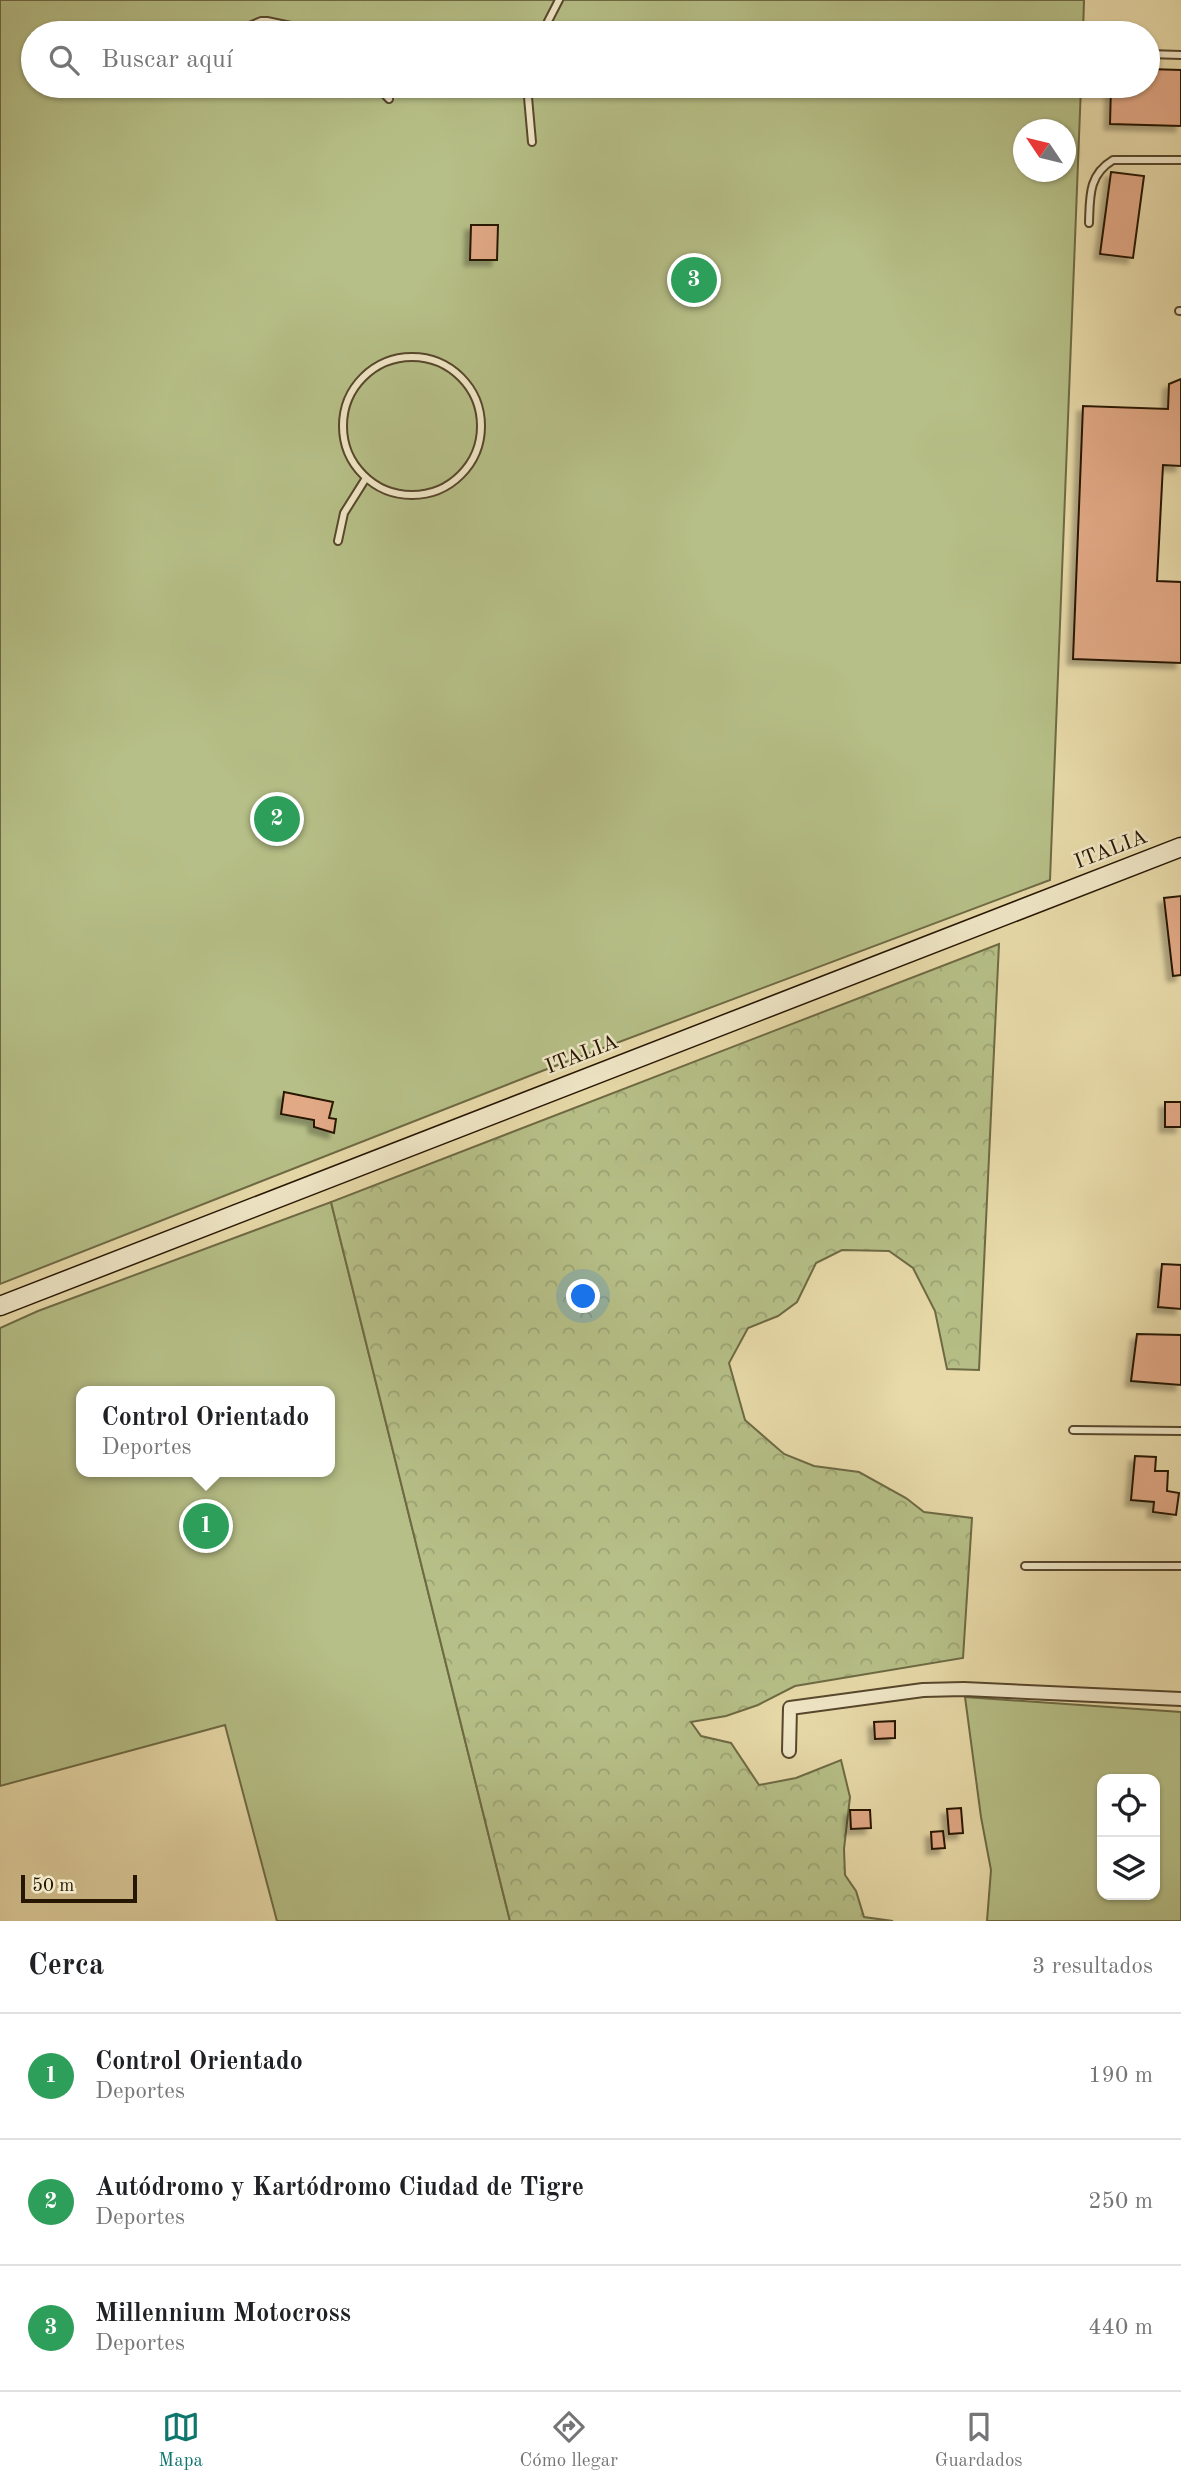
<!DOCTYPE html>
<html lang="es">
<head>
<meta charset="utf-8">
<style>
	body { margin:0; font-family:"Old Standard TT",serif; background:#f6f6f6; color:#202124 }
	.controls { position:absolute; right:21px; bottom:21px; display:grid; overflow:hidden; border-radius:14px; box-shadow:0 2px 5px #0004 }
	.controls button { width:63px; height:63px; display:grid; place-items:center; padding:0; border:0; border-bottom:2px solid #e0e0e0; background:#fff; color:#202124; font:35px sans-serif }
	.compass { position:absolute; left:1013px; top:119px; width:63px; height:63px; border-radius:50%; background:#fff; box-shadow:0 2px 5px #0004; rotate:305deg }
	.scale { position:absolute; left:21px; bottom:18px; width:116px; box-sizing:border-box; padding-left:7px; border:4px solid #271602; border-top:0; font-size:19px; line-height:24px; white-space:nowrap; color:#271602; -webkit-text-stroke:5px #f0e7c7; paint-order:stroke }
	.you { position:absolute; left:584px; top:1297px; width:24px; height:24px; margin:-18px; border:5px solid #fff; border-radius:50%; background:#1a73e8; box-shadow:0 0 0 10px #1a73e833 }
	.badge { display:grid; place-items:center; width:46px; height:46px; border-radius:50%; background:#0f766e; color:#fff; font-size:23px; font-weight:700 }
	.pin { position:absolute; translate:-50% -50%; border:4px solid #fff; box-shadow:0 2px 7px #0006 }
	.popup { position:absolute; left:76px; top:1386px; width:259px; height:91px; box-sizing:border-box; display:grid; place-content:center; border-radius:14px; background:#fff; filter:drop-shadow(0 2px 5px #0005); font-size:23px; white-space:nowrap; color:#757577 }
	.popup b { font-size:26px; color:#202124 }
	.popup::after { content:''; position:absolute; left:50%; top:100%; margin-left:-14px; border:14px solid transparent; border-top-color:#fff }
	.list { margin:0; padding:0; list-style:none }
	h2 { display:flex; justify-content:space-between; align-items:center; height:91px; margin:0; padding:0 28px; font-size:30px }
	h2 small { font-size:23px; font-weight:400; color:#757577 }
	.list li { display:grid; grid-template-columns:46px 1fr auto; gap:21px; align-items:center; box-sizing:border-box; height:126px; padding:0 28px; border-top:2px solid #e0e0e0 }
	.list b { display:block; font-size:26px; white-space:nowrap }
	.list p { margin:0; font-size:23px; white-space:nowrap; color:#757577 }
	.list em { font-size:23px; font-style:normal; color:#757577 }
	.icon { flex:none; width:38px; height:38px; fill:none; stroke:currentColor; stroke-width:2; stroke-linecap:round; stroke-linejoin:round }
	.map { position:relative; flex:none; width:1181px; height:1921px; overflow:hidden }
	.search { position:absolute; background:#fff; box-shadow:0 2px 5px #0004; left:21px; right:21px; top:21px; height:77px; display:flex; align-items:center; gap:18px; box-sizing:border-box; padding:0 24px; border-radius:38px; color:#757577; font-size:26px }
	.sheet { height:469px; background:#fff }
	nav { display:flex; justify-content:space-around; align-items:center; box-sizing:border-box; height:98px; border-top:2px solid #e0e0e0; background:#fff; font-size:19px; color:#757577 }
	nav a { display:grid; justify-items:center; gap:4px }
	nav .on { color:#0f766e }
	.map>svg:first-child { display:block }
	.green { fill:#b6bf87; stroke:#6e6a44; stroke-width:2; fill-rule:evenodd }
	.forest { fill:url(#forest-crowns); stroke:#6e6a44; stroke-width:2 }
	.building { fill:#e2a986; stroke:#271602; stroke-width:2; filter:url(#shadow) }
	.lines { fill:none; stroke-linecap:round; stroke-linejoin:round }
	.lane-casing { stroke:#57472c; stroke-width:10 }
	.street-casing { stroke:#57472c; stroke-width:16 }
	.secondary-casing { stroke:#271602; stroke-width:21 }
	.lane { stroke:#f0e7c7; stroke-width:6 }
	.street { stroke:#f0e7c7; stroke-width:12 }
	.secondary { stroke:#f0e7c7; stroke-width:18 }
	.labels { text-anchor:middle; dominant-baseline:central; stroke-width:5; stroke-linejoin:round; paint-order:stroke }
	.street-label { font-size:21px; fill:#271602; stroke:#f0e7c7 }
</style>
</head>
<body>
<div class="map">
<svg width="1181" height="1921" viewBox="0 0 1181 1921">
	<defs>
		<pattern id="forest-crowns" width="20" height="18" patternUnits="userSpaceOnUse" patternTransform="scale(1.75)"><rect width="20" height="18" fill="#b6bf87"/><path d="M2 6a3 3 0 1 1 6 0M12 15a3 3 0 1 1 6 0" fill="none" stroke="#9ca373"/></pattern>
		<filter id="shadow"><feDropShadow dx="-5.5" dy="5.5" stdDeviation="2" flood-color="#0004"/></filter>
	</defs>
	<rect width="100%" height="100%" fill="#e8daa9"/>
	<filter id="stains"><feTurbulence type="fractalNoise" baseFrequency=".00286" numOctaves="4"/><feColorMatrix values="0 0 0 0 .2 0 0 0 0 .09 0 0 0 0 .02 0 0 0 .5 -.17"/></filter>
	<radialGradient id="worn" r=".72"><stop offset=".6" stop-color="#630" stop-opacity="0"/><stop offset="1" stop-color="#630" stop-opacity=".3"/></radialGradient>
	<!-- green -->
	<g class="green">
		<path d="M0,0H1084L1083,33H33V86H1081L1050,880L542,1071L0,1284ZM1024,130H1066V172H1024Z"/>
		<path d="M331,1202L510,1921H277L225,1725L0,1786V1328L38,1311ZM82,1391H330V1472H82Z"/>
		<path d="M965,1697L1181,1712V1921H987L991,1870L981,1817ZM1102,1779H1155V1895H1102Z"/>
	</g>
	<!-- forest -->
	<polygon class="forest" points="999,944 979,1370 947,1369 935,1311 913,1268 889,1251 842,1250 816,1263 797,1302 778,1316 748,1328 729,1363 745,1420 784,1454 814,1466 859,1472 906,1498 924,1512 972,1518 963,1658 795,1686 758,1705 726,1716 691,1722 701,1736 731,1743 759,1785 796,1778 841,1760 850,1797 844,1849 845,1875 856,1891 864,1917 893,1921 510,1921 331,1202"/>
	<!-- building -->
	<g class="building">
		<polygon points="1148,69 1181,70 1181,126 1110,124 1111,86 1148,86"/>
		<polygon points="1111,172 1144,176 1133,258 1100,254"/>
		<polygon points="471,225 498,225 497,260 470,260"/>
		<polygon points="1181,379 1181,466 1163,465 1157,581 1181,582 1181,663 1073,659 1083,406 1168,409 1169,384"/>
		<polygon points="1181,896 1181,975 1173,976 1164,898"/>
		<polygon points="284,1092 333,1102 329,1118 336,1119 334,1133 314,1127 314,1120 281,1114"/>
		<rect x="1165" y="1102" width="16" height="25"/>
		<polygon points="1162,1264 1181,1265 1181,1309 1158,1307"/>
		<polygon points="1137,1334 1181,1335 1181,1385 1131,1381"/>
		<polygon points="1135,1456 1156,1457 1155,1471 1168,1471 1167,1491 1179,1493 1176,1515 1153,1512 1154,1502 1131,1500"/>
		<polygon points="895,1721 895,1738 875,1739 874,1722"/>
		<polygon points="961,1808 963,1833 949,1834 947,1809"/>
		<polygon points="850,1810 870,1810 871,1828 851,1829"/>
		<polygon points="943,1831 945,1848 932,1849 931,1832"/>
	</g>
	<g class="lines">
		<defs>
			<g id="lane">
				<polyline points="233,33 261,21 267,21 324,33"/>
				<polyline points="542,33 559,0"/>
				<polyline points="1148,54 1181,55"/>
				<polyline points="377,86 389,99"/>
				<polyline points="527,86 532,142"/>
				<path d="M1089,223C1090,197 1088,175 1113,160H1181"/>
				<polyline points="1179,311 1181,311"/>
				<circle cx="412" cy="426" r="69"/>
				<polyline points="338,541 344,513 366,478"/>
				<polyline points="1073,1430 1181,1431"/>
				<polyline points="1025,1566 1181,1566"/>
			</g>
			<polyline id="street" points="789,1751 790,1708 923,1690 964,1689 1181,1699"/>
			<polyline id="secondary" points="0,1306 1181,847"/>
		</defs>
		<!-- lane casing -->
		<use href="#lane" class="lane-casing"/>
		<!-- street casing -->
		<use href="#street" class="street-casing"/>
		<!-- secondary casing -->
		<use href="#secondary" class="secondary-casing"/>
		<!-- lane -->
		<use href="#lane" class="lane"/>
		<!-- street -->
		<use href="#street" class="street"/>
		<!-- secondary -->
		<use href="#secondary" class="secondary"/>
	</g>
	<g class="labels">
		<!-- street labels -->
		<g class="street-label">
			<text transform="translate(1111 850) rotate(-21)">ITALIA</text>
			<text transform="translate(582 1055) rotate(-21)">ITALIA</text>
		</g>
	</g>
	<rect width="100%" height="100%" filter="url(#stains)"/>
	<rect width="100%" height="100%" fill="url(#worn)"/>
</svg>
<div class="controls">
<button><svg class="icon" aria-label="locate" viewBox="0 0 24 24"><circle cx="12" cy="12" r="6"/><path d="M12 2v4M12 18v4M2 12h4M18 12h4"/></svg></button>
<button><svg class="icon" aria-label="layers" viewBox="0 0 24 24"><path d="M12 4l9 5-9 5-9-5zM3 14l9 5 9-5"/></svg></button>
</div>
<svg class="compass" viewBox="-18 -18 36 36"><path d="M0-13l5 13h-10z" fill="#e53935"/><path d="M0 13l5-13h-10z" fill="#757577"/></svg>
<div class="scale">50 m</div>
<div class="you"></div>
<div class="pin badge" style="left:206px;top:1526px;background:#2e9e5b">1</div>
<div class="popup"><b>Control Orientado</b>Deportes</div>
<div class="pin badge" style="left:277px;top:819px;background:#2e9e5b">2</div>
<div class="pin badge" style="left:694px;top:280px;background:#2e9e5b">3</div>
<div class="search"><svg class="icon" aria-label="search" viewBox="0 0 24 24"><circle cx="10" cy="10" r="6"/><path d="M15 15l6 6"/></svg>Buscar aquí</div>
</div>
<section class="sheet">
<h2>Cerca<small>3 resultados</small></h2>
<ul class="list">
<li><span class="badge" style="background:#2e9e5b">1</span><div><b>Control Orientado</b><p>Deportes</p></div><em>190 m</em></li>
<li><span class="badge" style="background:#2e9e5b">2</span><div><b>Autódromo y Kartódromo Ciudad de Tigre</b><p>Deportes</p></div><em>250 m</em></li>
<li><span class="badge" style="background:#2e9e5b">3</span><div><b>Millennium Motocross</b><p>Deportes</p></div><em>440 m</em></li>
</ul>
</section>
<nav>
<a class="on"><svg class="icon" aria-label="map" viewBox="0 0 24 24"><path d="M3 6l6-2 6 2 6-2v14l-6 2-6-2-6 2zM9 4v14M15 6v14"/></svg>Mapa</a>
<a><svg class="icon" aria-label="directions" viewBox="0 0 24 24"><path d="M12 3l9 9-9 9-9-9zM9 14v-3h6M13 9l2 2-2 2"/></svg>Cómo llegar</a>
<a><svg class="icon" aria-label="saved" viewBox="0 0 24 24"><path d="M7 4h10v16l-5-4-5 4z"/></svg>Guardados</a>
</nav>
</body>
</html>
